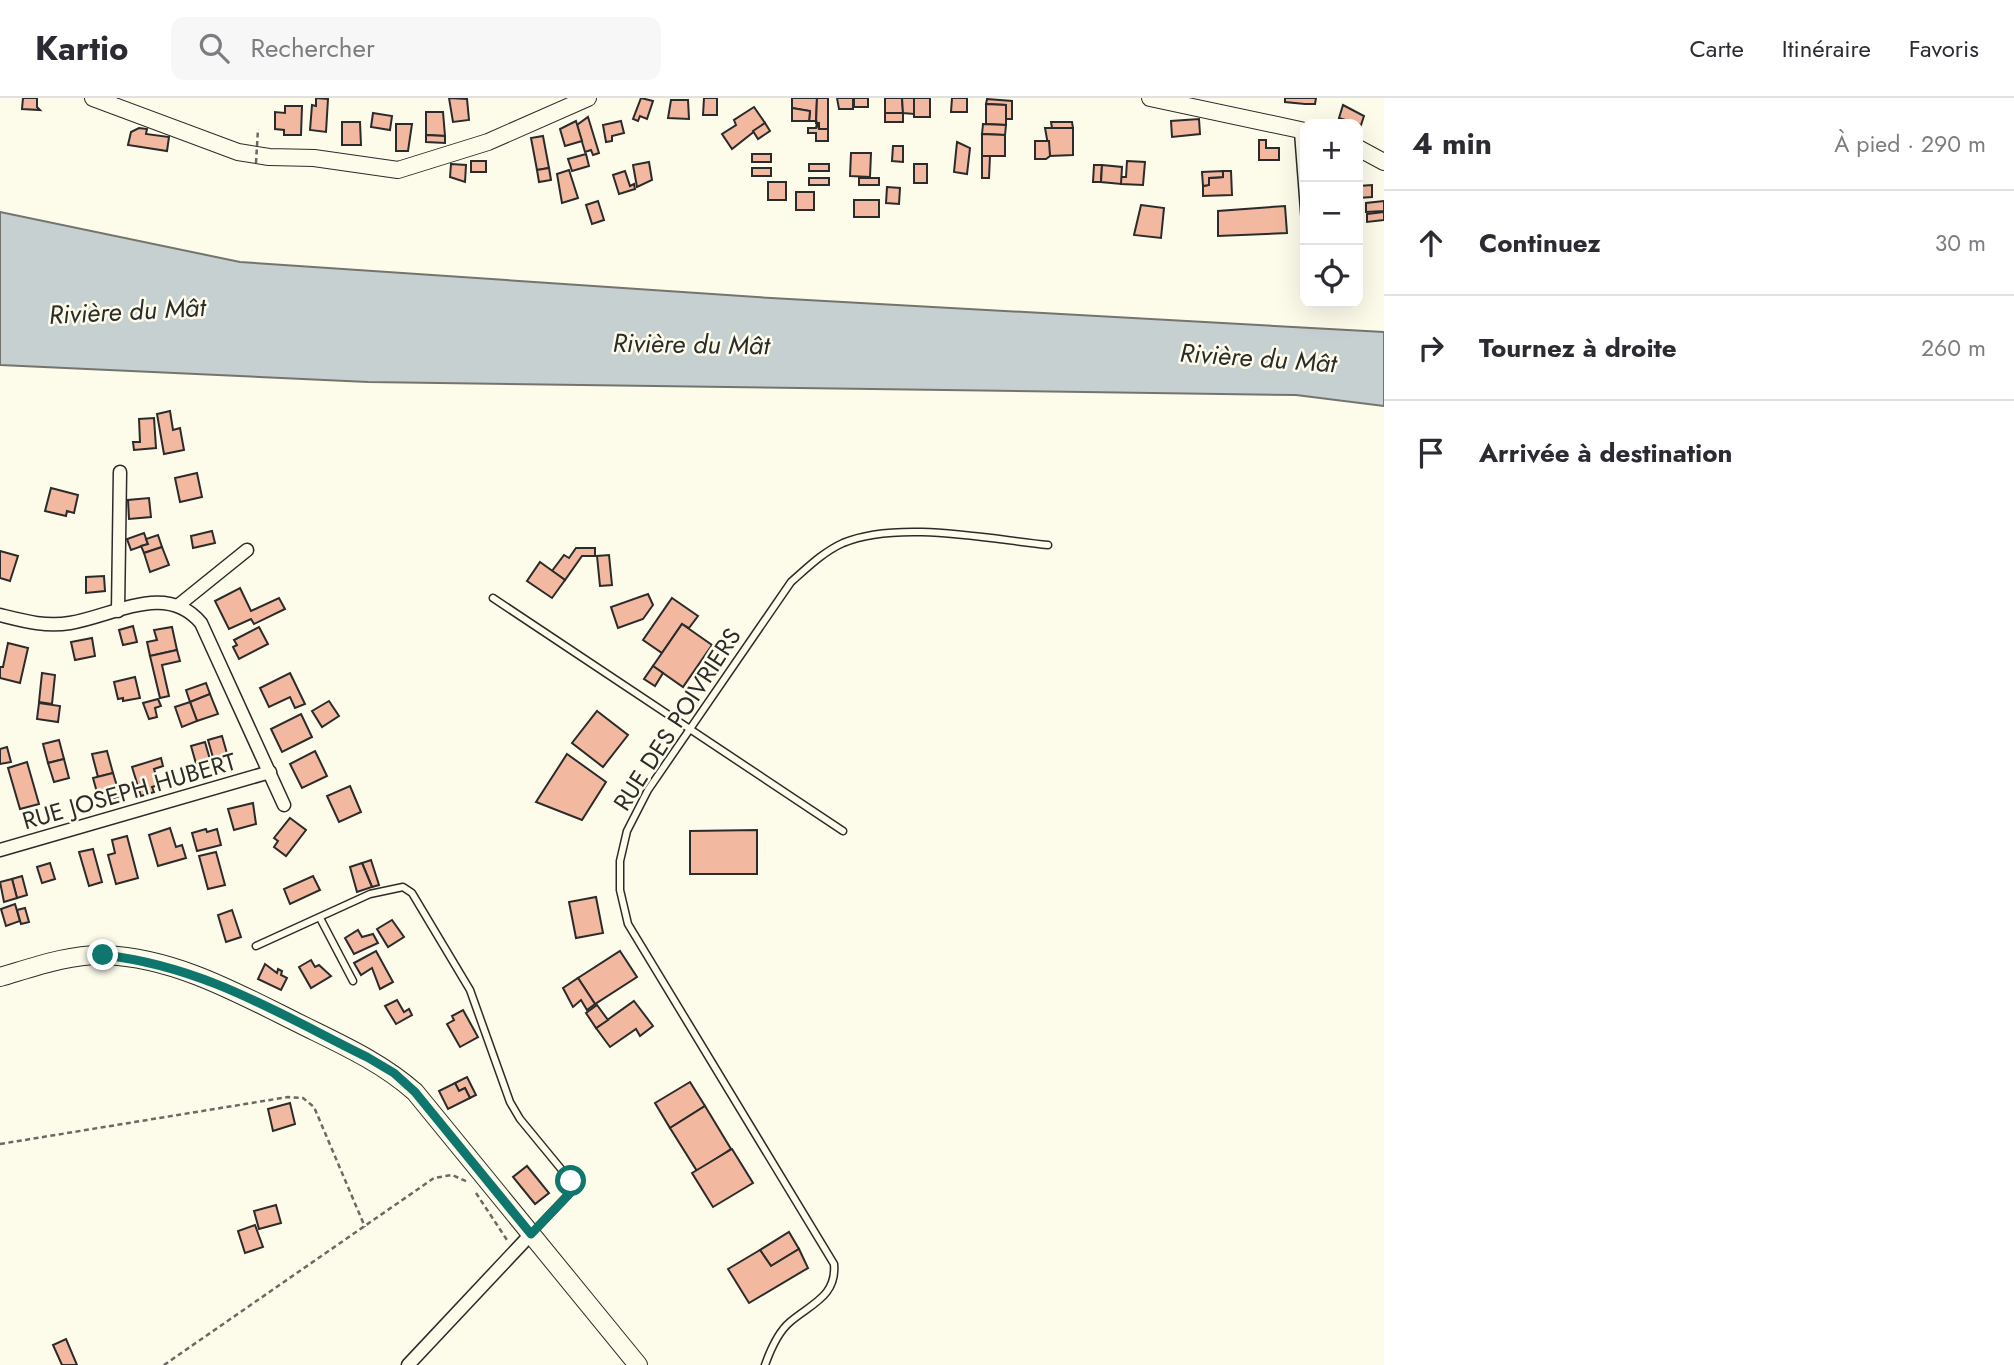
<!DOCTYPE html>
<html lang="fr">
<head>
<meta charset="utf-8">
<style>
	body { margin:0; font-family:Jost,sans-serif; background:#f7f7f7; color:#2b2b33 }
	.controls { position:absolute; right:21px; top:21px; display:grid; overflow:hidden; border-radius:14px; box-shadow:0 7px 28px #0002 }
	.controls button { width:63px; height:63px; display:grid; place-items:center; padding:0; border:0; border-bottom:2px solid #e1e1e2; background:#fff; color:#2b2b33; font:35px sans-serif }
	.stop { position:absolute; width:21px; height:21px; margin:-16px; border:5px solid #0f766e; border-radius:50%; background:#fff }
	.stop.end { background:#0f766e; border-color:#fff; box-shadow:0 2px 7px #0008 }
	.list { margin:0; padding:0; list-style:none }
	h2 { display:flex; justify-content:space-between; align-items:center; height:91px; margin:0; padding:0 28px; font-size:30px }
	h2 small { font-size:23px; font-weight:400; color:#7c7c81 }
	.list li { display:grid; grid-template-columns:46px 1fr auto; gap:21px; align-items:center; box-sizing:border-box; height:105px; padding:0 28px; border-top:2px solid #e1e1e2 }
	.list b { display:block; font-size:26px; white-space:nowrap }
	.list em { font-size:23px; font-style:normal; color:#7c7c81 }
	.icon { flex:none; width:38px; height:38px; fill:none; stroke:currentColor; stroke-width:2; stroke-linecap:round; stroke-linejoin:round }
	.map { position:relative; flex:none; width:1384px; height:1267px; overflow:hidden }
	header { display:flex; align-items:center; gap:42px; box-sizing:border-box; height:98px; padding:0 35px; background:#fff; border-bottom:2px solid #e1e1e2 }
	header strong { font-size:33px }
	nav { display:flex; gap:38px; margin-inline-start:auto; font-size:24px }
	.search { width:490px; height:63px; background:#f7f7f7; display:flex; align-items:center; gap:18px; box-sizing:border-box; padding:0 24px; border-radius:14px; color:#7c7c81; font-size:26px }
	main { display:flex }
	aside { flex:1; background:#fff }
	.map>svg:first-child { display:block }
	.water { fill:#c7d0d0; stroke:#74746e; stroke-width:2 }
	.building { fill:#f2b8a0; stroke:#2b2b2b; stroke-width:2 }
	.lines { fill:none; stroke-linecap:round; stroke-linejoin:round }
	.service-casing { stroke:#2b2b2b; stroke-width:9 }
	.minor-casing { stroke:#2b2b2b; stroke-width:15 }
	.tertiary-casing { stroke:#2b2b2b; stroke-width:18 }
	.secondary-casing { stroke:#2b2b2b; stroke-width:20 }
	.path { stroke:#6a6964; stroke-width:2.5; stroke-dasharray:5 3.5; stroke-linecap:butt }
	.service { stroke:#fdfbea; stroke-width:6 }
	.minor { stroke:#fdfbea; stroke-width:12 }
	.tertiary { stroke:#fdfbea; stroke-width:16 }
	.secondary { stroke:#fdfbea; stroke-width:18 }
	.path-bridge { stroke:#6a6964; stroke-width:2.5; stroke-dasharray:5 3.5; stroke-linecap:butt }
	.route { stroke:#0f766e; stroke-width:9 }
	.labels { text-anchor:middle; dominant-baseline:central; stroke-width:5; stroke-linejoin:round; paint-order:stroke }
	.street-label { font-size:24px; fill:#2b2b2b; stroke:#fdfbea }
	.water-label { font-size:26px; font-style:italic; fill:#2b2b2b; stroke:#fdfbea }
</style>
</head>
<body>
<header>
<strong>Kartio</strong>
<div class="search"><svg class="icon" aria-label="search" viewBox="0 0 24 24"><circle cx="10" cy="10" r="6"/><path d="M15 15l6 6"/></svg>Rechercher</div>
<nav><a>Carte</a><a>Itinéraire</a><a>Favoris</a></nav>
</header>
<main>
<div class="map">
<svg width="1384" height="1267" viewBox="0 0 1384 1267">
	<rect width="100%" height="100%" fill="#fdfbea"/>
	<!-- water -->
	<polygon class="water" points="0,114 240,164 771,200 1384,234 1384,308 1296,297 368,284 0,267"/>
	<!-- building -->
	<g class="building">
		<polygon points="23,0 37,0 37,9 40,12 22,11"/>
		<polygon points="316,0 328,1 326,34 310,32 312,7 316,8"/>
		<polygon points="449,0 467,1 469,22 453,24"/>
		<polygon points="641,0 653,3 647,21 640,18 638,23 633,21"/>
		<polygon points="704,0 717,0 717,17 703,17"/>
		<polygon points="792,0 817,0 816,23 809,23 810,13 792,10"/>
		<polygon points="817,0 828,0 828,31 819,31 819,25 816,25"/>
		<polygon points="837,0 853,0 853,11 839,11"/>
		<rect x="854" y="0" width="14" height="9"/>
		<polygon points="885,0 902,0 903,15 885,15"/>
		<polygon points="902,0 914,0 914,16 903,15"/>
		<rect x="914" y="0" width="16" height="19"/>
		<polygon points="952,0 967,0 967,14 951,14"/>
		<polygon points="1285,0 1316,0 1315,6 1305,6 1285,4"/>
		<polygon points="987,1 1012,3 1012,21 1006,21 1006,7 986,6"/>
		<polygon points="671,2 688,2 689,21 668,20"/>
		<polygon points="986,6 1006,7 1006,27 986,26"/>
		<polygon points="1343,7 1364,18 1361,27 1339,20"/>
		<polygon points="285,8 302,8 301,37 284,37 284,32 275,31 275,14 285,15"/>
		<polygon points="754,9 765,25 732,51 722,36 736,27 734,22"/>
		<polygon points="792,10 810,13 809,23 792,23"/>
		<polygon points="426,14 443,14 445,38 426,37"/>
		<polygon points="373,15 392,18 390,32 371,29"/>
		<rect x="885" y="15" width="18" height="9"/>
		<polygon points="588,19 599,55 593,57 591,52 585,54 577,27"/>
		<polygon points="1199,21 1200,36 1172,39 1171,23"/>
		<polygon points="576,23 582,43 565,48 560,31"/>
		<polygon points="621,23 624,35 612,38 612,43 606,44 603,27"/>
		<polygon points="342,24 360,24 361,47 342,47"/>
		<polygon points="1051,24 1072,24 1073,30 1052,30"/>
		<polygon points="765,25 770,33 758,41 753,33"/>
		<polygon points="817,25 819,31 828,31 828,43 816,43 816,35 808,35 808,30 816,30"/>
		<polygon points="396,26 412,26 408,53 396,53"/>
		<polygon points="983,26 1006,27 1005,37 982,36"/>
		<polygon points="139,30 147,31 146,36 169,39 167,53 128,47 131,34"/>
		<polygon points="1045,30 1073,30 1073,57 1050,58"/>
		<polygon points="982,36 1005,37 1005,58 982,58"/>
		<polygon points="426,37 445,38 445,45 426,44"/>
		<polygon points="543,38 549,70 537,72 531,40"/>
		<polygon points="1259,42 1266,42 1266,50 1279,50 1279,62 1259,62"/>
		<polygon points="1035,43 1049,43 1050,58 1046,61 1035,61"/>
		<polygon points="957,44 970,50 967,76 954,74"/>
		<polygon points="893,48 903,48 903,64 892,63"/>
		<polygon points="851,55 871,55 870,79 850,78"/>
		<polygon points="586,56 589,68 572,73 568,61"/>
		<rect x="752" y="56" width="19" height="8"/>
		<polygon points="982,58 990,58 989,80 982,80"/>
		<rect x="471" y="63" width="15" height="11"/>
		<polygon points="1127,63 1145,64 1143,87 1121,86 1121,79 1126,79"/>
		<polygon points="649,64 652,82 637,89 633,67"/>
		<polygon points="451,66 466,67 465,84 450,79"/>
		<rect x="809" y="66" width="20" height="7"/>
		<rect x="914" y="66" width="13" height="19"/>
		<polygon points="1094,67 1102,67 1101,84 1093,84"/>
		<polygon points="1102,67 1122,69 1121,86 1101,84"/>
		<polygon points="549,70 551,82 539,84 537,72"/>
		<rect x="752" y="70" width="19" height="8"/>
		<polygon points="569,72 578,100 562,105 557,76"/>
		<polygon points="625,73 630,88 634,86 635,91 619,96 613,77"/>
		<polygon points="1223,73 1231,73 1232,97 1203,98 1203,88 1209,87 1209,80 1223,79"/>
		<polygon points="1223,73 1223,79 1209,80 1209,87 1203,88 1202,74"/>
		<rect x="809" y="80" width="20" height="7"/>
		<rect x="859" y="80" width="20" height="7"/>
		<rect x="768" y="84" width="18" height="18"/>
		<polygon points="1372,87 1372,99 1358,100 1358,88"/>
		<polygon points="887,89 900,90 899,106 886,105"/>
		<rect x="796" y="94" width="18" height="18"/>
		<rect x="854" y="102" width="25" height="17"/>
		<polygon points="598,103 604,122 592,126 586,107"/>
		<polygon points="1384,103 1384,113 1366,114 1366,105"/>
		<polygon points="1141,107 1164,110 1161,140 1134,137"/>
		<polygon points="1285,108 1287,135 1218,138 1218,113"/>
		<polygon points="1384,114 1384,122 1367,124 1367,116"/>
		<polygon points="170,313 173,332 180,330 184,352 164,356 157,316"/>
		<polygon points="154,320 156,350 134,352 133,344 140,344 139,321"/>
		<polygon points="197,375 202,399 180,404 175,380"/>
		<polygon points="51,390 78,397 74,415 67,413 66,418 45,413"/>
		<polygon points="149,400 151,419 129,421 128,402"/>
		<polygon points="212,433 215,445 193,450 191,438"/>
		<polygon points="144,435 148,446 131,452 127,441"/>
		<polygon points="158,437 162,449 144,455 141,448 148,446 146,441"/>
		<polygon points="162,449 169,467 150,474 144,455"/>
		<polygon points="576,450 595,450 595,458 582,458 565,482 552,473 564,457 569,460"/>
		<polygon points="0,453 18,458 10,483 0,480"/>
		<polygon points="609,457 612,487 600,488 597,458"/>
		<polygon points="540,464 565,482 552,500 527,483"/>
		<polygon points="104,478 105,493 86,495 86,479"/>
		<polygon points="240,490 251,513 279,500 285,511 254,526 251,521 229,531 215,503"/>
		<polygon points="648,496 653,507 643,521 618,530 611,509"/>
		<polygon points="672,500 698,518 689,530 682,526 662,555 643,542"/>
		<polygon points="682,526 712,547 683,589 653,568"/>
		<polygon points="133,528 137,544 123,547 119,532"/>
		<polygon points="172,529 177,552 150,558 147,544 157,542 154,532"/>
		<polygon points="259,529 268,546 239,561 233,549 237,547 234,542"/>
		<polygon points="92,540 95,558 75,562 71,544"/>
		<polygon points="8,545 28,550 20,585 0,580 0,569 3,569"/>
		<polygon points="177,552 180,563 162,567 169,598 160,600 150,558"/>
		<polygon points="653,568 663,575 655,588 644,581"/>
		<polygon points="42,575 55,577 52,606 39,604"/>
		<polygon points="290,575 305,606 295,610 290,599 269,609 260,590"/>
		<polygon points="135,579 140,600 123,603 123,600 118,601 114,584"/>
		<polygon points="206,585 210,596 190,604 186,592"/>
		<polygon points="210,596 218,616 197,623 190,604"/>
		<polygon points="158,601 161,608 155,610 157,619 149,621 143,605"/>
		<polygon points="329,603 339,618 322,629 312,613"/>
		<polygon points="190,604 197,623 182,629 175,609"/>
		<polygon points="39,605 60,608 58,624 37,621"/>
		<polygon points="597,613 628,637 603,669 572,645"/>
		<polygon points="301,616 312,639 282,654 271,631"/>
		<polygon points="222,638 228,659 214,663 208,642"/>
		<polygon points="59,642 64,661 48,665 43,646"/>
		<polygon points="205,644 211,665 197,669 191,648"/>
		<polygon points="7,649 11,664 0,666 0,651"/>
		<polygon points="107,653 113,675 98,679 92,656"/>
		<polygon points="315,653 327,678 302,690 290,666"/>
		<polygon points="567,656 606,684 582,722 536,704"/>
		<polygon points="161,660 163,668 154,671 159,687 152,689 154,694 141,698 132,669"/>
		<polygon points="64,661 69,680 54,684 48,665"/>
		<polygon points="27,664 39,706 20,711 8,670"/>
		<polygon points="113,675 120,698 107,702 105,696 98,698 93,680"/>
		<polygon points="350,688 361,714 339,724 327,698"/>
		<polygon points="253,705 256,726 234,732 228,711"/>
		<polygon points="290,720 306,732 286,758 274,749 278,743 274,740"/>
		<polygon points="170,730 176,749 182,747 186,760 158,768 149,737"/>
		<polygon points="206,731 207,734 217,731 221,747 197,753 192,735"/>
		<polygon points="757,732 757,776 690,776 690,733"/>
		<polygon points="127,738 138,780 116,786 108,757 115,755 112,742"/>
		<polygon points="93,751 102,784 89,788 79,754"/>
		<polygon points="216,754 225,787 208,791 199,758"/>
		<polygon points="371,762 379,787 372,789 362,765"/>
		<polygon points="50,765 55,781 42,785 37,769"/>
		<polygon points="362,765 372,789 357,794 350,769"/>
		<polygon points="22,778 27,797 17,800 12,781"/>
		<polygon points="313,778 320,792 290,806 284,791"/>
		<polygon points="12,781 17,800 4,804 0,784"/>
		<polygon points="596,799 603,835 576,840 569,804"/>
		<polygon points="15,806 20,823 6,828 1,811"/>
		<polygon points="25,810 29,824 21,826 17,812"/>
		<polygon points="232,812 241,839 226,844 218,817"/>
		<polygon points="392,822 404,839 388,849 377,831"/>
		<polygon points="358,832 362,839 373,836 378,845 354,856 345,840"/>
		<polygon points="376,853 393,884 380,891 372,870 361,877 354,865"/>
		<polygon points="620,853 637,879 595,906 578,880"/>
		<polygon points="311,862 315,869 319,867 331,878 311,890 299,869"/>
		<polygon points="265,866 277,875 278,871 282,873 281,877 287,880 281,892 258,881"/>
		<polygon points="578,880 595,906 587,912 581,902 573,909 563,890"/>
		<polygon points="397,902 404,914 409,911 412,917 396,926 385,908"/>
		<polygon points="634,903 653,928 640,938 636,931 610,949 596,930"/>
		<polygon points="597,907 608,922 596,930 586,915"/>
		<polygon points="463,912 478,939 460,949 447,926 454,922 452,918"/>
		<polygon points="467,979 476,997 470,1000 465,990 459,993 455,985"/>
		<polygon points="690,984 705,1008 670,1030 655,1005"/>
		<polygon points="455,985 459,993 465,990 470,1000 448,1011 439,993"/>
		<polygon points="290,1005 295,1026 273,1033 268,1011"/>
		<polygon points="705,1008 731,1051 697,1073 670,1030"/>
		<polygon points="732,1051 753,1085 713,1109 692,1075"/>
		<polygon points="527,1068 549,1095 535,1106 513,1079"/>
		<polygon points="276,1107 281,1125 259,1131 254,1113"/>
		<polygon points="255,1127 263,1149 245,1155 238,1133"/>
		<polygon points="789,1134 799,1151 771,1168 760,1152"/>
		<polygon points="799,1151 808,1170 749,1205 728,1171 760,1152 771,1168"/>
		<polygon points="66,1241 77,1267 62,1267 53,1247"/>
	</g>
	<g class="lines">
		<defs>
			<g id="service">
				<polyline points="1298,34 1305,125"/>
				<polyline points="493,500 843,733"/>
				<polyline points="320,820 353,883"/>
				<polyline points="256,848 370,796 403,789 412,795 470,892 510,1004 520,1021 571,1083 570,1095 532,1135"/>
				<path d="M765,1267C770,1253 778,1234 790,1224C811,1206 837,1198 834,1166L628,826L620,792V763L627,733L648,692L791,484C807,470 823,454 843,445C898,422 988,441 1048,447"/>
			</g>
			<g id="minor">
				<polyline points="180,506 247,452"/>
				<polyline points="118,513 120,374"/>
				<path d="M0,517C24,523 45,529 70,525C114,518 166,483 201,525L284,707"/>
				<polyline points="0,752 270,674"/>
				<polyline points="408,1267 531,1136"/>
			</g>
			<g id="tertiary">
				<polyline points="93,0 238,54 269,59 314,60 398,72 488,44 588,0"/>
				<polyline points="1150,0 1305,33"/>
				<polyline points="1358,50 1384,64"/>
			</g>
			<path id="secondary" d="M0,879C34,869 69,856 105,857C174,860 234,893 296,924C338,945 380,963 415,994L638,1267"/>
		</defs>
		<!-- service casing -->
		<use href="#service" class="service-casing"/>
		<!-- minor casing -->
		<use href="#minor" class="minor-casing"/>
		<!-- tertiary casing -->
		<use href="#tertiary" class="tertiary-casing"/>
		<!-- secondary casing -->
		<use href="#secondary" class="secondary-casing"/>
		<!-- path -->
		<g class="path">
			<polyline points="0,1046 288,999 303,1000 314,1009 365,1129"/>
			<polyline points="476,1095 507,1142"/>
			<polyline points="164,1267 434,1080 452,1077 468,1084"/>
		</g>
		<!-- service -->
		<use href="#service" class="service"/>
		<!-- minor -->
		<use href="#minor" class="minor"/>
		<!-- tertiary -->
		<use href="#tertiary" class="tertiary"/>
		<!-- secondary -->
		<use href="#secondary" class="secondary"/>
		<!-- path-bridge -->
		<polyline class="path-bridge" points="256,65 258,31"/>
	</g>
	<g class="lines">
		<!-- route -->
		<path class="route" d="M103,857C203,868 278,915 367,959L394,975L415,994L531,1136L570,1095L571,1083"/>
	</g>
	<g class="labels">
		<!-- street labels -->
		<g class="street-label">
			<text transform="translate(677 621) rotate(-57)">RUE DES POIVRIERS</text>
			<text transform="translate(129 693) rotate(-16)">RUE JOSEPH HUBERT</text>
		</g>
		<!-- water labels -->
		<g class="water-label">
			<text transform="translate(127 213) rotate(-3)">Rivière du Mât</text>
			<text transform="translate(691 246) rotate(1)">Rivière du Mât</text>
			<text transform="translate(1258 260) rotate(4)">Rivière du Mât</text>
		</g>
	</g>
</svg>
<div class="controls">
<button>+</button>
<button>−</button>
<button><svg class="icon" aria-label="locate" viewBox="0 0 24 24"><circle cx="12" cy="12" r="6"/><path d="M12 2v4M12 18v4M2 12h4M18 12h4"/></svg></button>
</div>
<div class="stop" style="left:571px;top:1083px"></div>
<div class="stop end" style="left:103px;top:857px"></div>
</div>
<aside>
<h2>4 min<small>À pied · 290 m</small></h2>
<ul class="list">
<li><svg class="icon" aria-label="ahead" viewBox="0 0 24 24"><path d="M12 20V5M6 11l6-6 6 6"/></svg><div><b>Continuez</b></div><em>30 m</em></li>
<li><svg class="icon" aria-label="right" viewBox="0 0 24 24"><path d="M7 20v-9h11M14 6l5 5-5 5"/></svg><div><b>Tournez à droite</b></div><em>260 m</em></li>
<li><svg class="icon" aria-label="arrive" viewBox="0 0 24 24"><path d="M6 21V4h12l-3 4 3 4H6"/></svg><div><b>Arrivée à destination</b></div></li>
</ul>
</aside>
</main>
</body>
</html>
